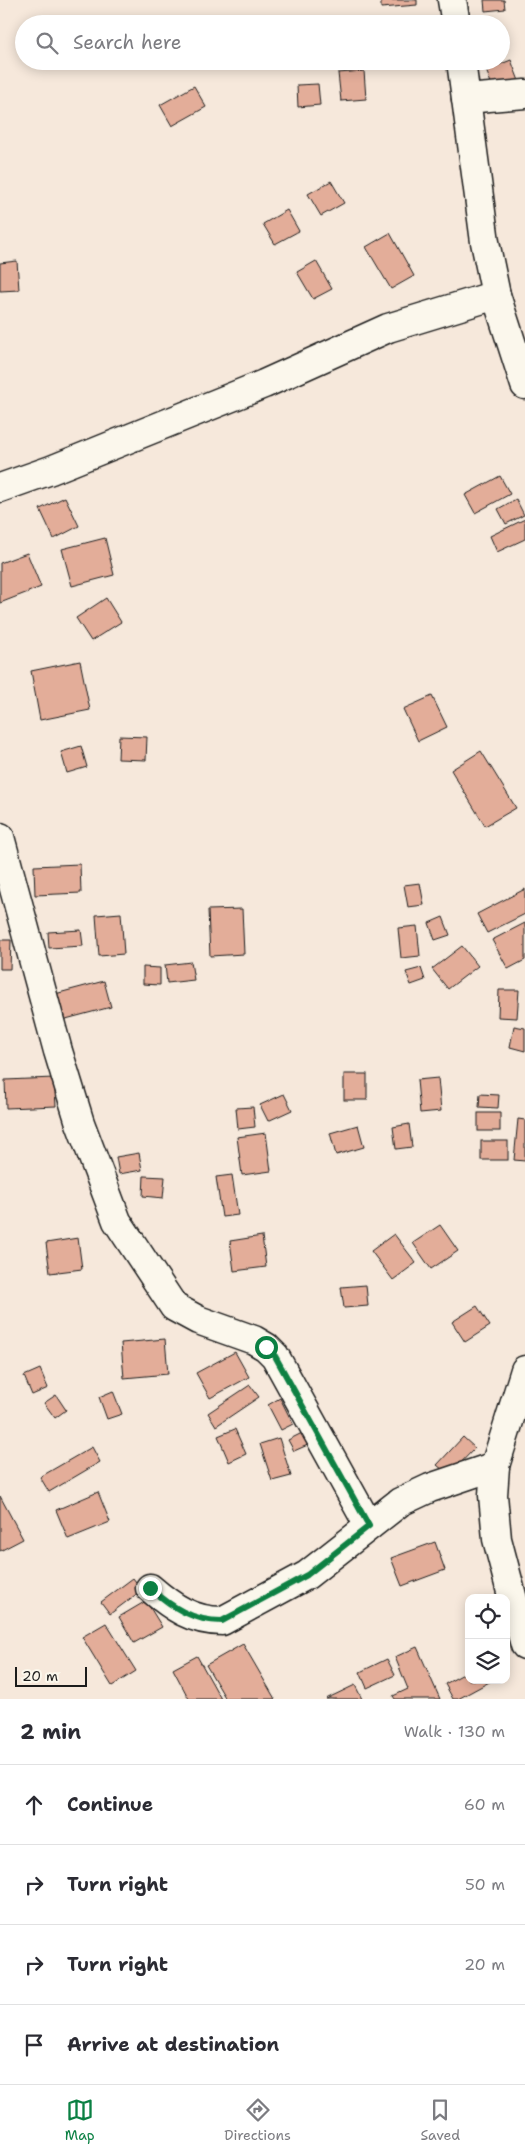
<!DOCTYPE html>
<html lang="en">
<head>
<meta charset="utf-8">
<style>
	body { margin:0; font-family:"Shantell Sans",sans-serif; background:#f2f2f3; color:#2b2b33 }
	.controls { position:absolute; right:15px; bottom:15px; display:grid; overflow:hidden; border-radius:10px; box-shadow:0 2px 12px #0003 }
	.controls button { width:45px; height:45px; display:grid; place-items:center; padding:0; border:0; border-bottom:1px solid #e1e1e2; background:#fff; color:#2b2b33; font:25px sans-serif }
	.scale { position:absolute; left:15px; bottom:12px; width:72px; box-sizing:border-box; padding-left:5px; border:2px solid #1c1c1c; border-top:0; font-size:14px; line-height:18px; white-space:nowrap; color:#1c1c1c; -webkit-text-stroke:4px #fbf7ec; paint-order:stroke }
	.stop { position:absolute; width:15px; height:15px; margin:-11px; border:4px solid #0b8043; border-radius:50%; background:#fff }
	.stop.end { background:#0b8043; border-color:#fff; box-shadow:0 1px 5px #0008 }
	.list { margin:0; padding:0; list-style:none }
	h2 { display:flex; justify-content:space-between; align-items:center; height:65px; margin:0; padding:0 20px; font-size:21px }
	h2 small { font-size:16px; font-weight:400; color:#7c7c81 }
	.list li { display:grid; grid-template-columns:32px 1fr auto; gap:15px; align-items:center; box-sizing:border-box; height:80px; padding:0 20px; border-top:1px solid #e1e1e2 }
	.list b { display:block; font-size:19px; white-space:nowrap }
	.list em { font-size:16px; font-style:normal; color:#7c7c81 }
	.icon { flex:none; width:28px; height:28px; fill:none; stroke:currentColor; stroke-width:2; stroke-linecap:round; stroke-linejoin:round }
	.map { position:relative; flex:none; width:525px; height:1699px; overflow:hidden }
	.search { position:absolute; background:#fff; box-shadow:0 2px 12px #0003; left:15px; right:15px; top:15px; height:55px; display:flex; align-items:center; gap:12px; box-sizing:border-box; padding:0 18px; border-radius:28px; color:#7c7c81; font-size:19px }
	.sheet { height:385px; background:#fff }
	nav { display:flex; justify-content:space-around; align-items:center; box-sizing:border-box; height:70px; border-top:1px solid #e1e1e2; background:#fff; font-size:14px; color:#7c7c81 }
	nav a { display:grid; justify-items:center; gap:2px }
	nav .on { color:#0b8043 }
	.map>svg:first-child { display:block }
	.building { fill:#e3ad99; stroke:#1c1c1c }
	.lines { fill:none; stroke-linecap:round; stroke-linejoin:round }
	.minor-casing { stroke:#1c1c1c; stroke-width:31 }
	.minor { stroke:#fbf7ec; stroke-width:28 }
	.route { stroke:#0b8043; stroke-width:6 }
</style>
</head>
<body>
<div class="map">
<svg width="525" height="1699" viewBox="0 0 525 1699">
	<rect width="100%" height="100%" fill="#f6e8db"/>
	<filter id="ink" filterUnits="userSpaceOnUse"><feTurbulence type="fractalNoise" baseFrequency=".02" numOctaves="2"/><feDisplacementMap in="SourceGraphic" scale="10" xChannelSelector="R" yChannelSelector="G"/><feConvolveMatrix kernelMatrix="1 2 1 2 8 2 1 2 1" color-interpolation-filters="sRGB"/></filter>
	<g filter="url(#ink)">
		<!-- building -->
		<g class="building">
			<polygon points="381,0 417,0 417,5 381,8"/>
			<polygon points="484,0 504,0 505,9 485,11"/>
			<polygon points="511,60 521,86 496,96 486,70"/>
			<polygon points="305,61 331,61 331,65 306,67"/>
			<polygon points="395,61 419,61 419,65 395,67"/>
			<polygon points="364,71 366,99 341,101 338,73"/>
			<polygon points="318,84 320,105 298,107 297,85"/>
			<polygon points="194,86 206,107 172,126 160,105"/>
			<polygon points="331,181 344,203 321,216 308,194"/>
			<polygon points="287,210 299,231 275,244 263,224"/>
			<polygon points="390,233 414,276 391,289 366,247"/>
			<polygon points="17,261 19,290 0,291 0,263"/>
			<polygon points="316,261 332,289 313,299 297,272"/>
			<polygon points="500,476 510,494 475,513 465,495"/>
			<polygon points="65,497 79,526 54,539 40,509"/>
			<polygon points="516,499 524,515 506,524 498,509"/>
			<polygon points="525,519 525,539 497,552 490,536"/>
			<polygon points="105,538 114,575 72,586 62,549"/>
			<polygon points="27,553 41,587 0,603 0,563"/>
			<polygon points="106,598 121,622 91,641 76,618"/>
			<polygon points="80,661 90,710 40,720 31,671"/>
			<polygon points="432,696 447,727 418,741 403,709"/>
			<polygon points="119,736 147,737 146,760 118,759"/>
			<polygon points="81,746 87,767 67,773 61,752"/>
			<polygon points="481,751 516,808 485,826 451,770"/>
			<polygon points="80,864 81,893 35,895 34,866"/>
			<polygon points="420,883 424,905 408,907 404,885"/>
			<polygon points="525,889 525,914 487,933 477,914"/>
			<polygon points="242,909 244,954 210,956 208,910"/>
			<polygon points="121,913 124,954 99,956 96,915"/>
			<polygon points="443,917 450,935 435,940 429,923"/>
			<polygon points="525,923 525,960 508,969 492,940"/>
			<polygon points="417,926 420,956 401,958 398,928"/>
			<polygon points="81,930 83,946 49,948 48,932"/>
			<polygon points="0,940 11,940 10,969 0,969"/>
			<polygon points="462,946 478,966 448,989 432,969"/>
			<polygon points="191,962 194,980 167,983 165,965"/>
			<polygon points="143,967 160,968 160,985 143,984"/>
			<polygon points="421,968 425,980 411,985 406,972"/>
			<polygon points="104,981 111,1007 62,1020 55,994"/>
			<polygon points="499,990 519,990 517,1018 498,1017"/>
			<polygon points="514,1026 525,1028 525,1051 510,1047"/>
			<rect x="344" y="1074" width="23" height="26"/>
			<polygon points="54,1078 56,1106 6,1108 5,1080"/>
			<polygon points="438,1078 441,1111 420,1113 417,1080"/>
			<polygon points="284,1094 292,1110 268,1121 260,1105"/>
			<polygon points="480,1094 499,1095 498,1108 479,1107"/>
			<polygon points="253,1107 255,1127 238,1129 236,1108"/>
			<rect x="478" y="1113" width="22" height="18"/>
			<polygon points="518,1119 525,1120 525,1161 514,1160"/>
			<polygon points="409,1124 412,1147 396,1149 393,1127"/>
			<polygon points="358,1125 364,1147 336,1155 330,1133"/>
			<polygon points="266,1133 271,1171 242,1175 237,1137"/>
			<rect x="481" y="1141" width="27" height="19"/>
			<polygon points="139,1153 142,1170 119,1174 116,1157"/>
			<polygon points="232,1175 238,1215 222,1217 216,1177"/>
			<polygon points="144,1176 165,1177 163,1198 143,1196"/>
			<polygon points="440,1225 458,1251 431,1269 413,1243"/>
			<polygon points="394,1234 416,1263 393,1280 371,1251"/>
			<polygon points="262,1236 266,1267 234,1271 230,1241"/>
			<polygon points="78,1238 82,1269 50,1273 46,1243"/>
			<polygon points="366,1285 368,1306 344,1308 341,1287"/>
			<polygon points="477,1306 490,1326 465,1342 452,1322"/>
			<polygon points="165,1339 168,1374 124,1378 121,1343"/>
			<polygon points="235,1352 249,1377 210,1398 196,1373"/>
			<polygon points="40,1369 48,1388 32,1395 24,1376"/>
			<polygon points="250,1385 259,1397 216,1426 208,1413"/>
			<polygon points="113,1391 122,1414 107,1419 99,1397"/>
			<polygon points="56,1395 66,1410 55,1418 44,1403"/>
			<polygon points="280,1398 293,1424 281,1430 268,1405"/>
			<polygon points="235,1429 246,1454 229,1462 218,1436"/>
			<polygon points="304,1432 310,1444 294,1451 288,1440"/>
			<polygon points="463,1437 475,1448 449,1475 437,1465"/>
			<polygon points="279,1438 291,1476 272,1481 260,1444"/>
			<polygon points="92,1447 100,1462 49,1492 40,1477"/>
			<polygon points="98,1492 110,1522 68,1539 56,1510"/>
			<polygon points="0,1496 23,1539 0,1551"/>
			<polygon points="435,1542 445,1570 402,1586 391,1558"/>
			<polygon points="133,1578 142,1590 110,1614 101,1602"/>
			<polygon points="146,1601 162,1627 134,1643 119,1617"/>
			<polygon points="106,1623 136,1671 112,1686 82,1637"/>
			<polygon points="243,1644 275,1699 226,1699 206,1665"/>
			<polygon points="417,1647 440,1699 395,1699 393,1696 408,1689 395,1657"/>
			<polygon points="197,1656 221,1699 189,1699 173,1669"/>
			<polygon points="387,1659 395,1675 367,1688 360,1672"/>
			<polygon points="469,1671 469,1680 493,1680 458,1699 453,1699 445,1684"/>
			<polygon points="355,1685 362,1699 326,1699"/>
		</g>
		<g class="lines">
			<defs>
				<g id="minor">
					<polyline points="452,0 456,24"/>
					<polyline points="461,61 485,242 496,295 525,385"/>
					<polyline points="466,99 525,94"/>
					<polyline points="0,488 51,470 264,384 388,328 496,295"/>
					<polyline points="0,837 58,1051 80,1123 117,1221 174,1307 198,1320 254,1340 266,1347 275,1356 369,1526"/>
					<polyline points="525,1370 495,1466 493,1495 497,1539 525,1645"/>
					<path d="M150,1588C172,1607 192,1621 222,1621L307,1575L400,1502L430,1488L495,1466"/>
				</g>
			</defs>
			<!-- minor casing -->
			<use href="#minor" class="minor-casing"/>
			<!-- minor -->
			<use href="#minor" class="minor"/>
		</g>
	</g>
	<g class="lines" filter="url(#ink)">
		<!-- route -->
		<path class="route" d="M150,1588C172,1607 192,1621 222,1621L307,1575L369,1526L275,1356L266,1347"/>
	</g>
</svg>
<div class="controls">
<button><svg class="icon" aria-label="locate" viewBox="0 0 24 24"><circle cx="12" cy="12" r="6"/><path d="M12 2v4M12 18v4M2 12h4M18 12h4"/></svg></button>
<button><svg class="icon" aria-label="layers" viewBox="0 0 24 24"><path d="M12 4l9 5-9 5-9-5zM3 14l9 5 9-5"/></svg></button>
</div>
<div class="scale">20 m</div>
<div class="stop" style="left:266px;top:1347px"></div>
<div class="stop end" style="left:150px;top:1588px"></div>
<div class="search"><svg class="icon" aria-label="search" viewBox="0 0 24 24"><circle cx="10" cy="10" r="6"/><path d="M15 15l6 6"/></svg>Search here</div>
</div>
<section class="sheet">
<h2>2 min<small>Walk · 130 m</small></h2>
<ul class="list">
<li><svg class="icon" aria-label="ahead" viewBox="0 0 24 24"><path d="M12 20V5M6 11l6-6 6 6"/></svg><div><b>Continue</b></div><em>60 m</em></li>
<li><svg class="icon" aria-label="right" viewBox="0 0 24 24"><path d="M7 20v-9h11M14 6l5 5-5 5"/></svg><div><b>Turn right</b></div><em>50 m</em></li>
<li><svg class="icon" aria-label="right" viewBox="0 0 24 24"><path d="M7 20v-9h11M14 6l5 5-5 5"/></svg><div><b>Turn right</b></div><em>20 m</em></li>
<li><svg class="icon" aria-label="arrive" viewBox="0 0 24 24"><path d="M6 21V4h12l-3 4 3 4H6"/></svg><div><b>Arrive at destination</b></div></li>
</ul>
</section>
<nav>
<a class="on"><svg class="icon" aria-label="map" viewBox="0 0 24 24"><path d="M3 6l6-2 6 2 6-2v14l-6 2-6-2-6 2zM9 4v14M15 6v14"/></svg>Map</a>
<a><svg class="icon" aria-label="directions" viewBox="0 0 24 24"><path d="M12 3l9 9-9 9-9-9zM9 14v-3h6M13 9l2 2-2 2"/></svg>Directions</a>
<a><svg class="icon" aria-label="saved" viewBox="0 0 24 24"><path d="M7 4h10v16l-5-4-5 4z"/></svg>Saved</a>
</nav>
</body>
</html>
